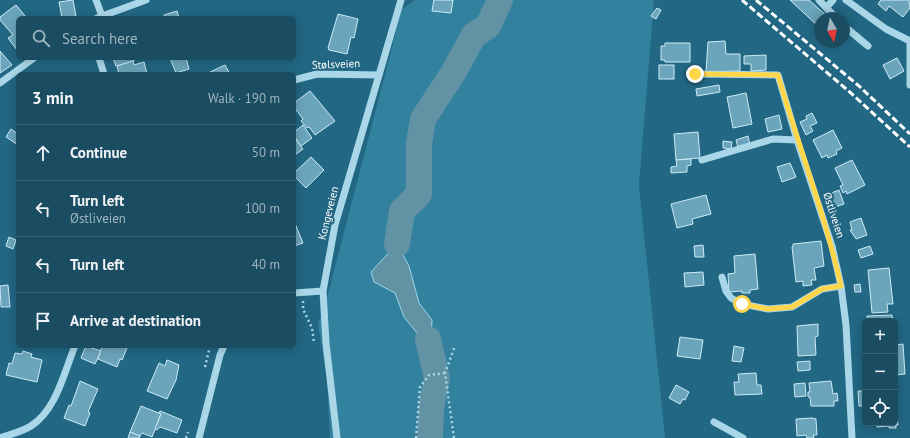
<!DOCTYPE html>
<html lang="en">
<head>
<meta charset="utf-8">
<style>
	body { margin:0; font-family:"PT Sans",sans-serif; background:#235468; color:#f1f3f6 }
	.controls { position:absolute; right:12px; bottom:12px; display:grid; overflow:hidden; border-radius:6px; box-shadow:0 2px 10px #0003 }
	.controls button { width:36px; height:36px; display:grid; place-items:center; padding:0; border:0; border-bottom:1px solid #386477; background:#1a4d62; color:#f1f3f6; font:20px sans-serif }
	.compass { position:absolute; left:814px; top:12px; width:36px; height:36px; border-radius:50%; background:#1a4d62; box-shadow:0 2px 10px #0003; rotate:171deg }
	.stop { position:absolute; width:12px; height:12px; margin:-9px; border:3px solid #ffd54a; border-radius:50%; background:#fff }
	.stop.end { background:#ffd54a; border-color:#fff; box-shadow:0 1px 4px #0008 }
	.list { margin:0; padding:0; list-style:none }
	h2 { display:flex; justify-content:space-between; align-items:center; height:52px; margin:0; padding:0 16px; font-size:17px }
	h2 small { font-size:13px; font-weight:400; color:#9fb4be }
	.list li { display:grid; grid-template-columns:26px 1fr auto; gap:12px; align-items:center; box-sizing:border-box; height:56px; padding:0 16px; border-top:1px solid #386477 }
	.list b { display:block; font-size:15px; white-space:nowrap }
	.list p { margin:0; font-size:13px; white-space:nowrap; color:#9fb4be }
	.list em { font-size:13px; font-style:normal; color:#9fb4be }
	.icon { flex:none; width:22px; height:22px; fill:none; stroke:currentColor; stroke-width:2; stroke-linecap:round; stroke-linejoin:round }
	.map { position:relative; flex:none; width:910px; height:438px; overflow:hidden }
	.search { position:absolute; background:#1a4d62; box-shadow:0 2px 10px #0003; left:16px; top:16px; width:280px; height:44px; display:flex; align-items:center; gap:10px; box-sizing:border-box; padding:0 14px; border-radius:6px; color:#9fb4be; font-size:15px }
	.panel { position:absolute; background:#1a4d62; box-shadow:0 2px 10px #0003; left:16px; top:72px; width:280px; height:276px; border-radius:6px }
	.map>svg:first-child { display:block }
	.green { fill:#32819f }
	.water { fill:#6193a5; stroke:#9dd6e9 }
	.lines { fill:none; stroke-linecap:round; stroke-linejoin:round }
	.river { stroke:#6193a5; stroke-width:26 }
	.building { fill:#6ba5bb; stroke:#cdebf6 }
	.path { stroke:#a9d7e8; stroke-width:2.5; stroke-dasharray:2 3; stroke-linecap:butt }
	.minor { stroke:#a9d7e8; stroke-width:7 }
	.rail { stroke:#fff; stroke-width:3; stroke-dasharray:7 3; stroke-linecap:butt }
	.route { stroke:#ffd54a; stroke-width:5 }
	.labels { text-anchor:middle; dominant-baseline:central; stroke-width:4; stroke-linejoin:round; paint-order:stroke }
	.street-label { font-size:11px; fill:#fff; stroke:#226783 }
</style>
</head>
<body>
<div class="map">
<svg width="910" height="438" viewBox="0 0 910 438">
	<rect width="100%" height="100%" fill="#226783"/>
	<!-- green -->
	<polygon class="green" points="415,0 654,0 639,185 665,438 330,438 327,378 318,324 328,294 402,9"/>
	<!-- water -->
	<polygon class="water" points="397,244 409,266 419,303 432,320 431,338 423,340 404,317 395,293 374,282 371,272"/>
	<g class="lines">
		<!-- river -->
		<g class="river">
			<polyline points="397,244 402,211 419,194 419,143 423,119 453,73 474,35 488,26 500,0"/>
			<polyline points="428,339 437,379 431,408 430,438"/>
		</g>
	</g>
	<!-- building -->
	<g class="building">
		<polygon points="73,0 76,16 62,18 59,2"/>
		<polygon points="434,0 453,0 451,13 432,11"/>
		<polygon points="790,0 809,0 829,18 820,18 820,28"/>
		<polygon points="881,0 909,0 910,8 903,17 889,6 886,11 878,4"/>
		<polygon points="16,5 26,17 18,18 17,50 8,38 13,35 0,20 0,17"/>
		<polygon points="657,8 661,10 656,19 651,16"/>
		<polygon points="177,11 179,18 165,18 164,15"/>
		<polygon points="338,14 358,19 354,38 351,37 347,54 329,50 328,48"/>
		<polygon points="725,41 726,54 740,54 740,71 706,72 708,42"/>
		<polygon points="665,43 690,43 690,62 665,62 665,60 661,60 661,46 665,46"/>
		<polygon points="0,51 12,65 0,73"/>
		<polygon points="766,55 766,70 751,71 751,64 744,64 744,56"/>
		<polygon points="113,58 134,58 134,61 116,66"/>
		<polygon points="170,58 186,58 189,69 176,73"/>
		<polygon points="897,58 904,71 890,79 883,65"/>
		<polygon points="133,61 134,65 144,62 147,74 119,74 117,66"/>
		<polygon points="225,65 230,74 206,74"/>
		<rect x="659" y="65" width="15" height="14"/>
		<polygon points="719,85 720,92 697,96 696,89"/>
		<polygon points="310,91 335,121 315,135 309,127 307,128 301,121 303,119 294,107 294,103"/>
		<polygon points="746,93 752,124 733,128 727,97"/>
		<polygon points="812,113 817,123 810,126 813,131 806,135 800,122 807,119 806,116"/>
		<polygon points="779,115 782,129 768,132 765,119"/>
		<polygon points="303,125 312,138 301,146 294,136 294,132"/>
		<polygon points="11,129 18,134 18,145 6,137"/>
		<polygon points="833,130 842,148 836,151 837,154 828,158 827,155 822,158 813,140"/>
		<polygon points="698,132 700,158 676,160 674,134"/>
		<polygon points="748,136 750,145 738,148 736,140"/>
		<polygon points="294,137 303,149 295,155 294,154"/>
		<polygon points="723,141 732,142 731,149 723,148"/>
		<polygon points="311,157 324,170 306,188 294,176 294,173"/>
		<polygon points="691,159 691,165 687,166 687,172 671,173 671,167 677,166 676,160"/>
		<polygon points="852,160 865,185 847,194 846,191 843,193 840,186 843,185 835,168"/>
		<polygon points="790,163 796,177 782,182 777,167"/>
		<polygon points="839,190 844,204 832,208 826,195"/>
		<polygon points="706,195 711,214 692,219 693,224 677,228 671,204"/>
		<polygon points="861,218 867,235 856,239 850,230 852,230 850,222"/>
		<polygon points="294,221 303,243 294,246"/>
		<polygon points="9,237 16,240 13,249 6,246"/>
		<polygon points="821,241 824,266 814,268 816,280 811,280 812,285 803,286 803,281 796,282 792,247 793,246 793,244"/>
		<polygon points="703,245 704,257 695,257 694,246"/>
		<polygon points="870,246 873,254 861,258 858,250"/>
		<polygon points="755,254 758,289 750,290 750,293 742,293 742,291 729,292 728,274 735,273 734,256"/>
		<polygon points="889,268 893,304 887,304 888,312 872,313 868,270"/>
		<polygon points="703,272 704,285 685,287 684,273"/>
		<polygon points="860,284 861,292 855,292 854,285"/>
		<polygon points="8,285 10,307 1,307 0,286"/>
		<polygon points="892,315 893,321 868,321 867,316"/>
		<polygon points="818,324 818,336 815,337 816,355 798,356 797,326"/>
		<polygon points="680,337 703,340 700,359 677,356"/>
		<polygon points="903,344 905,374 895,375 895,345"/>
		<polygon points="86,346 101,351 95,364 81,358"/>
		<polygon points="102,346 126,346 127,348 122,360 120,359 117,367 98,359"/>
		<polygon points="734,346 744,348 741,362 732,361"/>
		<polygon points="23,351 32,354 31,357 42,360 37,382 6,375 9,363 12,364 15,353 22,354"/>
		<polygon points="167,360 179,365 176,380 167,399 147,391 159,363 165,366"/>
		<polygon points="810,361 810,370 798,371 797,362"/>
		<polygon points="756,373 757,385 761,385 762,394 735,395 734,382 739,382 738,374"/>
		<polygon points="80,381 98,389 88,412 90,413 85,426 64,418 69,405 71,406"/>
		<polygon points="831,381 833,394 837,393 838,401 834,401 834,406 811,406 810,397 808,397 808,392 810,392 809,383"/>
		<polygon points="805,383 806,396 795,397 794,384"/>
		<polygon points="676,385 689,392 685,400 683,399 680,404 669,398"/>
		<polygon points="858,391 865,391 865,406 859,406"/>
		<polygon points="895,396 898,425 896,425 896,428 889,428 889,426 877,427 877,423 895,423"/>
		<polygon points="141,406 161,414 152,437 142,433 140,436 130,432"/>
		<polygon points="160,411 182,420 177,433 160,427 157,430 155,429 161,414 159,413"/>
		<polygon points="812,418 816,419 817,435 813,435 814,438 807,438 806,435 797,436 796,419"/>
		<polygon points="130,432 140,436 139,438 128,438"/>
	</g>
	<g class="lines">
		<!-- path -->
		<g class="path">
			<polyline points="303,301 303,309 312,328 314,342"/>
			<polyline points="205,367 210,346"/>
			<polyline points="186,438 188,432"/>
			<polyline points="416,438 420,387 429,375 445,373"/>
			<polyline points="454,438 445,373 455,346"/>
		</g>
		<!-- minor -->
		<g class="minor">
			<polyline points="96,0 102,16"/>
			<polyline points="819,0 836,18"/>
			<polyline points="846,0 886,29 910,41 910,85"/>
			<polyline points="827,7 833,0"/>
			<polyline points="97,18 146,0"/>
			<polyline points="844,26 868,46"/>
			<polyline points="99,58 104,74"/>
			<polyline points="695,74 778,75 797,140 832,246 841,286 846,325 852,438"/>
			<polyline points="294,80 317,74 379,75"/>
			<polyline points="0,83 34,58"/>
			<polyline points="702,160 773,139 797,140"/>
			<polyline points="722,277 726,291 731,298 742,304 768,309 792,307 822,289 841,286"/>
			<polyline points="294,293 323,291"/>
			<polyline points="714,422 743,438"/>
			<path d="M0,438C10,434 22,432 31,426C57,409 64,372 75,346"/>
			<polyline points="199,438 220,355 224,346"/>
			<polyline points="337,438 326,343 323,291 335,225 401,0"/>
		</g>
		<!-- rail -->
		<g class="rail">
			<polyline points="742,0 852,94 910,147"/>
			<polyline points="756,0 859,86 910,134"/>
		</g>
	</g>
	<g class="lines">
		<!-- route -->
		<path class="route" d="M695,74L778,75C798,145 825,214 841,286L822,289L792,307L768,309L742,304"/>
	</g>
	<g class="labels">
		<!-- street labels -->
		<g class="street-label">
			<text transform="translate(336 64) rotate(-2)">Stølsveien</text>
			<text transform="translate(328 213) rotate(-76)">Kongeveien</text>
			<text transform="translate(834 215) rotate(72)">Østliveien</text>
		</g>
	</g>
</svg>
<div class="controls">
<button>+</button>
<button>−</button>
<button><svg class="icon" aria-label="locate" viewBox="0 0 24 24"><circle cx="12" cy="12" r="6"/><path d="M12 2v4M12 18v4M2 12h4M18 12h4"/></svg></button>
</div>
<svg class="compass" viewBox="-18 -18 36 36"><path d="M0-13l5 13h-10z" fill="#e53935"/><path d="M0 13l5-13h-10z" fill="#9fb4be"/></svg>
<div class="stop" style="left:742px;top:304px"></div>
<div class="stop end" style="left:695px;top:74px"></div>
<div class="search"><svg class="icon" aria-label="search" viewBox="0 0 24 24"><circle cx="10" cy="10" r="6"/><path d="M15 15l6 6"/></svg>Search here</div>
<section class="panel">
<h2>3 min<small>Walk · 190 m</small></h2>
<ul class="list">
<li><svg class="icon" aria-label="ahead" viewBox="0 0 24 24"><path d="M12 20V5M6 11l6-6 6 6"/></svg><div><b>Continue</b></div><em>50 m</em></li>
<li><svg class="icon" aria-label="left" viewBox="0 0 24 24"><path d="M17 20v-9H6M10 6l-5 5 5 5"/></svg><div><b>Turn left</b><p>Østliveien</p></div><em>100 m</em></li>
<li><svg class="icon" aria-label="left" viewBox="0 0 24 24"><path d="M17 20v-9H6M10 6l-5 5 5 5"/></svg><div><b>Turn left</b></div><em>40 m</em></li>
<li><svg class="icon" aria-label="arrive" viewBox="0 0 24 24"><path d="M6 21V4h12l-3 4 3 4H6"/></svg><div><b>Arrive at destination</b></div></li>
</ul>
</section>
</div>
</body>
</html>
